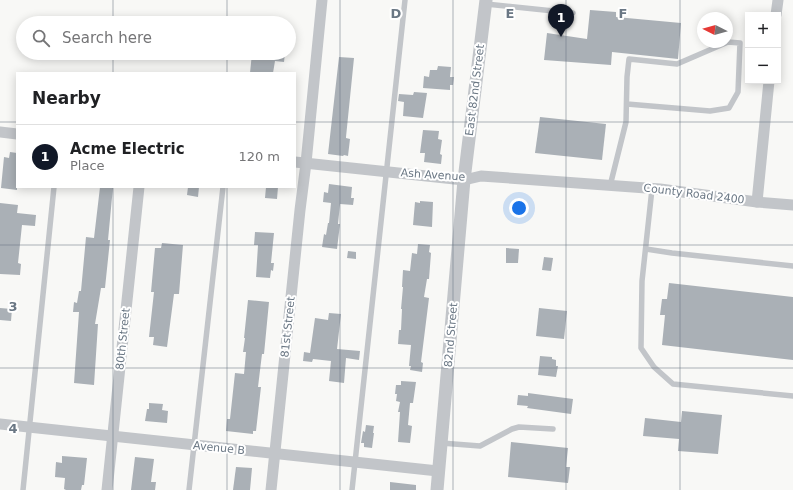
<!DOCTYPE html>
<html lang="en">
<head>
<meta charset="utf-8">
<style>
	body { margin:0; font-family:"DejaVu Sans",sans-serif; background:#f6f6f6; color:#202124 }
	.controls { position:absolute; right:12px; top:12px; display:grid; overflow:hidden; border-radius:0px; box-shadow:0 2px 10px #0003 }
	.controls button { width:36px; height:36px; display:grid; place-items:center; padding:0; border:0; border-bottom:1px solid #e0e0e0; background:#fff; color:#202124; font:20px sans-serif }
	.compass { position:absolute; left:697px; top:12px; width:36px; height:36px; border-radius:50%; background:#fff; box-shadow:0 2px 10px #0003; rotate:276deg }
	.you { position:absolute; left:519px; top:208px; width:14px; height:14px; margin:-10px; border:3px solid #fff; border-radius:50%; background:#1a73e8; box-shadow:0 0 0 6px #1a73e833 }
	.badge { display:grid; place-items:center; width:26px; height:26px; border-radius:50%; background:#111827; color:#fff; font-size:13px; font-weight:700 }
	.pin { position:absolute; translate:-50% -33px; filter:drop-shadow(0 1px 2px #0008) }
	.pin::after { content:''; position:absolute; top:21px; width:14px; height:12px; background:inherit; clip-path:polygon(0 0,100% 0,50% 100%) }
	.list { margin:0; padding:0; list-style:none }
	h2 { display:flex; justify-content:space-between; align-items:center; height:52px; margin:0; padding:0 16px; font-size:17px }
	h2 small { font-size:13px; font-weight:400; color:#757577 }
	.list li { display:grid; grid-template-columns:26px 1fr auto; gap:12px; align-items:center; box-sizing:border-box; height:64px; padding:0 16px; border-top:1px solid #e0e0e0 }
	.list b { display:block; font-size:15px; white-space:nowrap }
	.list p { margin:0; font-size:13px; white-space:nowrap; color:#757577 }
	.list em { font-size:13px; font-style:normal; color:#757577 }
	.icon { flex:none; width:22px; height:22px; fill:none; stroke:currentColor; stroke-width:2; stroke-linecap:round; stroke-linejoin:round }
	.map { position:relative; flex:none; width:793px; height:490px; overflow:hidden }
	.search { position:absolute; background:#fff; box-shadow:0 2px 10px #0003; left:16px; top:16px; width:280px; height:44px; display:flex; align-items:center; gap:10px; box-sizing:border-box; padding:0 14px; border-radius:22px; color:#757577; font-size:15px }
	.panel { position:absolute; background:#fff; box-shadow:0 2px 10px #0003; left:16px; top:72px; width:280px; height:116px; border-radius:0px }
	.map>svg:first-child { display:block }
	.building { fill:#aab0b6 }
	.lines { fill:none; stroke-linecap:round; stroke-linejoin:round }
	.service { stroke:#c2c5c9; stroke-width:5.5 }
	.minor { stroke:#c2c5c9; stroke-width:11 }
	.tertiary { stroke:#c2c5c9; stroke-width:13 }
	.grid { fill:none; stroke:#6a7784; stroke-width:1; stroke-opacity:0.55 }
	.labels { text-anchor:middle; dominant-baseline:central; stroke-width:4; stroke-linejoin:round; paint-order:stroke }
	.street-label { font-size:11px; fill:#6a7784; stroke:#fff }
	.grid-label { font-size:13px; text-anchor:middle; font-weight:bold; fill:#6a7784; stroke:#fff; stroke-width:4; stroke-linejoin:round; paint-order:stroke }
</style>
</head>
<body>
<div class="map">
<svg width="793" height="490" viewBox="0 0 793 490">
	<rect width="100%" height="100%" fill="#f8f8f6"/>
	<!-- building -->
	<g class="building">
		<polygon points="590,10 616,12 616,17 681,23 678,59 612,52 611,65 544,60 547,33 587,39"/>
		<polygon points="252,53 285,53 284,62 275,61 273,73 250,73"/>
		<polygon points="339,57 354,58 346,137 346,138 350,139 348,156 344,155 343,156 328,154"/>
		<polygon points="438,66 451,67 450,77 454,77 453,85 450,85 450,90 423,88 424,76 429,77 430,70 437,70"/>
		<polygon points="414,92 427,93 423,118 403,116 404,102 398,101 399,94 413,95"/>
		<polygon points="540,117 606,124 602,160 535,153"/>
		<polygon points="423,130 439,131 438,139 442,140 440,154 442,155 441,164 424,162 425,153 420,153"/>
		<polygon points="10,152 17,153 17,190 1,188 4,157 9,158"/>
		<polygon points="329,184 352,187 351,198 354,198 353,205 340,204 338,224 340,224 337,249 322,247 324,234 326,235 328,223 329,223 331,203 323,202 324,192 328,193"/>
		<polygon points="100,187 113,187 108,240 110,240 105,288 101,288 95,324 98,324 94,385 74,383 79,312 73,312 74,302 77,303 79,291 81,291 86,237 94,238"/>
		<polygon points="188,187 199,187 198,197 187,195"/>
		<polygon points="266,187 278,187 277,199 265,198"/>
		<polygon points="420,201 433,202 432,227 413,225 415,202 420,203"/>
		<polygon points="0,203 18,205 17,213 36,215 35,226 22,225 18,263 21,264 20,275 0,274"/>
		<polygon points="255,232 274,233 271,263 274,263 273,271 271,270 270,278 256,277 258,245 254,245"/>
		<polygon points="162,243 183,245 179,294 174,294 167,347 153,345 154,337 149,337 154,292 151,292 155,248 161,248"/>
		<polygon points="418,244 430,245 429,252 431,253 429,279 427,279 424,297 429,298 421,362 423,363 422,372 410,370 411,366 409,366 411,345 398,344 399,330 401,330 402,309 401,309 403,287 402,287 403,270 410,271 412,253 417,254"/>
		<polygon points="506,248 519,249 518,263 506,263"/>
		<polygon points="348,251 356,252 356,259 347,258"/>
		<polygon points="544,257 553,258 551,271 542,270"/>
		<polygon points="669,283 793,297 793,360 662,345 665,315 660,315 662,299 667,299"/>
		<polygon points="248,300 269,302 264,354 262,354 258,387 261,387 256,431 253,431 253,434 226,431 227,419 230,419 235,373 244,374 246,352 243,352 245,338 244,338"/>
		<polygon points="0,308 12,309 11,321 0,320"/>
		<polygon points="539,308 567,311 564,339 536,336"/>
		<polygon points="329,313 341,314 337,349 360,351 359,360 346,358 344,383 329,381 331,361 313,359 312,362 303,361 304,352 310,353 315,318 328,320"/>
		<polygon points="540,356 552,357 552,359 556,360 556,366 558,366 556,377 538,375"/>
		<polygon points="401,381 416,382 413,403 410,403 408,425 412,426 410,443 398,442 400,412 398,412 400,402 396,401 397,394 395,394 396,385 401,385"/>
		<polygon points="528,393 573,399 571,414 527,408 528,406 517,405 518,395 528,396"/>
		<polygon points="149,403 163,404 162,410 168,411 167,423 145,421 147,409 149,409"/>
		<polygon points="682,411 722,415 718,454 678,451 679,439 643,436 645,418 681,422"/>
		<polygon points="366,425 374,426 373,433 374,433 372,448 364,447 364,443 361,443 363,431 365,432"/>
		<polygon points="511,442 568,448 566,467 570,467 568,483 508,477"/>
		<polygon points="62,456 87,458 84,485 82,485 81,490 66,490 64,489 65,478 55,477 56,462 62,463"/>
		<polygon points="135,457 154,459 151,482 156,482 155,490 131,490"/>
		<polygon points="236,467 252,468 250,490 233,490"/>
		<polygon points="390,482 416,485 416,490 390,490"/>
	</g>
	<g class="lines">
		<!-- service -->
		<g class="service">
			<polyline points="486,4 573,13"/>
			<polyline points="610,186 626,122 627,77 629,59 677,64 728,42 740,43 738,92 729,108 710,111 627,104"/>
			<polyline points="652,189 642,281 641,348 654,367 673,384 793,396"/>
			<polyline points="646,249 672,253 793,266"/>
			<polyline points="441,443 480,446 512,429 519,427 553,429"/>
			<polyline points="23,490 54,187"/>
			<polyline points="189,490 223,187"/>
			<polyline points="352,490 405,0"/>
		</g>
		<!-- minor -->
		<g class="minor">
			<polyline points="776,15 778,0"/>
			<polyline points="0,132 17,134"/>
			<polyline points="295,162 464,180 481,176 660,189 757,202 793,205"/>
			<polyline points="757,202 769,81"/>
			<polyline points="0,424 438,471"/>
			<polyline points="107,490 139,187"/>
			<polyline points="271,490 300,210 306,163 322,0"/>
		</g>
		<!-- tertiary -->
		<polyline class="tertiary" points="437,490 464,180 486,0"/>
	</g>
	<!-- grid -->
	<path class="grid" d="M113,0V23M227,0V23M340,0V490M453,0V490M566,0V490M680,0V490M113,53V73M227,53V73M0,122H17M295,122H793M113,187V490M227,187V490M0,245H793M0,368H793"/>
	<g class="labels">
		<!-- street labels -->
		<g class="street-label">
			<text transform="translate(475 90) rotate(-83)">East 82nd Street</text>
			<text transform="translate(433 175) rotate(4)">Ash Avenue</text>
			<text transform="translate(694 194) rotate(7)">County Road 2400</text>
			<text transform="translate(288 327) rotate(-84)">81st Street</text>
			<text transform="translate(451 335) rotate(-85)">82nd Street</text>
			<text transform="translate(123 339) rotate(-84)">80th Street</text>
			<text transform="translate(219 448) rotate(6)">Avenue B</text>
		</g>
	</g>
	<g class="grid-label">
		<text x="396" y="18">D</text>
		<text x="510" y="18">E</text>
		<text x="623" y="18">F</text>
		<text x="13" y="311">3</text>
		<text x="13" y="433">4</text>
	</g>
</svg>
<div class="controls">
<button>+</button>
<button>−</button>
</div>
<svg class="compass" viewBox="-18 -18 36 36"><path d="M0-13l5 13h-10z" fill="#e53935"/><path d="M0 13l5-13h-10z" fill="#757577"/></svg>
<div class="you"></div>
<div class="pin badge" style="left:561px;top:37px">1</div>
<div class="search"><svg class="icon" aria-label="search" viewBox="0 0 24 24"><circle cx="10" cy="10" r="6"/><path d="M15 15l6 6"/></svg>Search here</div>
<section class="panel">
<h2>Nearby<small></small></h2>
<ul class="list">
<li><span class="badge">1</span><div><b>Acme Electric</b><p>Place</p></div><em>120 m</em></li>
</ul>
</section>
</div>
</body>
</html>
